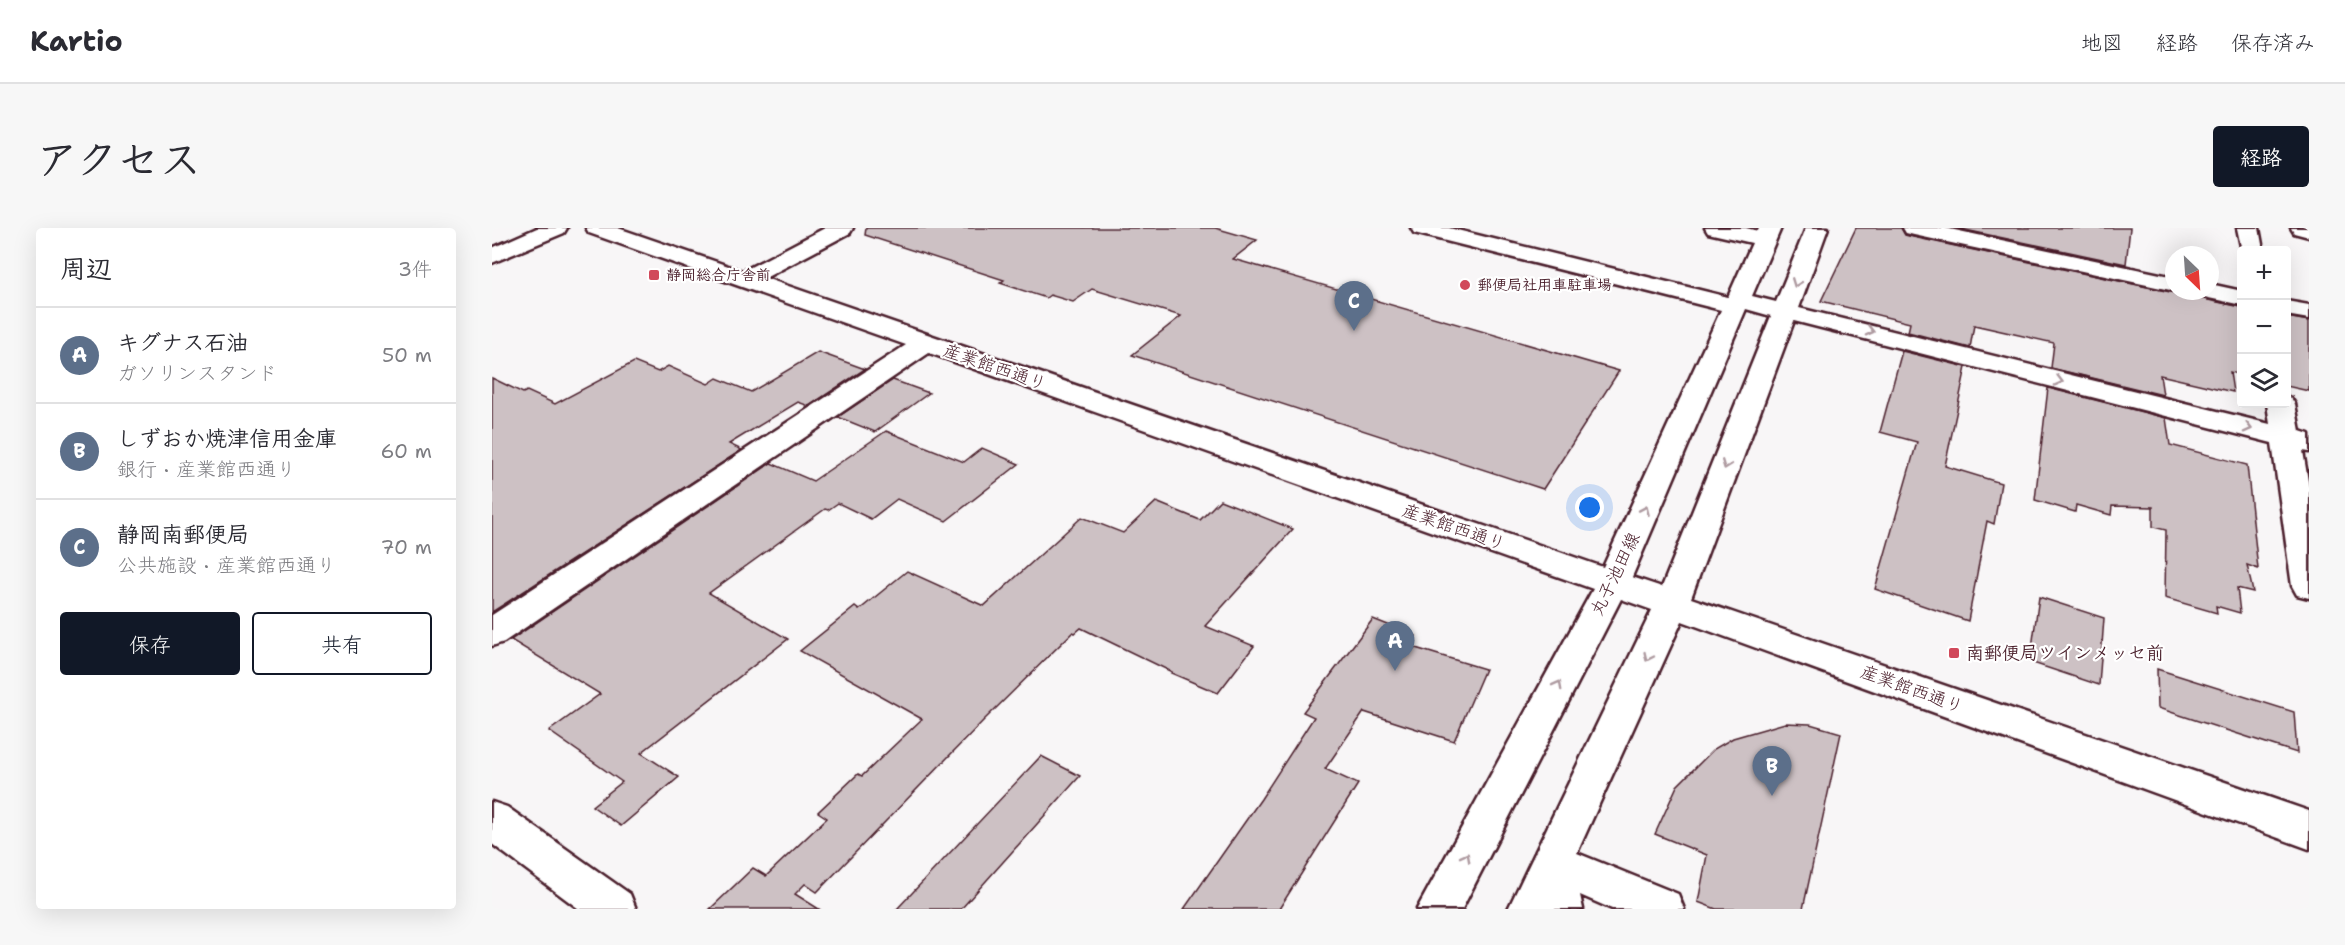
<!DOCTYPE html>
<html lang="ja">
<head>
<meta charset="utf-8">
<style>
	body { margin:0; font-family:"Shantell Sans","Klee One",sans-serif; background:#f7f7f7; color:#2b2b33 }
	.controls { position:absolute; right:18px; top:18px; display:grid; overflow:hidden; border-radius:6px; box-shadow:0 6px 24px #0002 }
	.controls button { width:54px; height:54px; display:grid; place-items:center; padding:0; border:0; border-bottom:2px solid #e1e1e2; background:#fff; color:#2b2b33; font:30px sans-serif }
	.compass { position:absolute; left:1673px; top:18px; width:54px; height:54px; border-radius:50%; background:#fff; box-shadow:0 6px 24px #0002; rotate:155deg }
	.you { position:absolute; left:1098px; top:280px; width:21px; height:21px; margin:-15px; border:4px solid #fff; border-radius:50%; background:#1a73e8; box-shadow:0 0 0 9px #1a73e833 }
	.badge { display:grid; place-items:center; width:39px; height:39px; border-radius:50%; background:#111827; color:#fff; font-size:20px; font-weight:700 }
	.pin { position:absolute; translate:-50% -50px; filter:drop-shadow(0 2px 3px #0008) }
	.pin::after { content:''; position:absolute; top:32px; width:21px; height:18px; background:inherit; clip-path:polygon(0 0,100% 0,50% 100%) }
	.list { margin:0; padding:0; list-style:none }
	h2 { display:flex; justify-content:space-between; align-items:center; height:78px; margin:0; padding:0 24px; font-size:26px }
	h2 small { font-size:20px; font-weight:400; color:#7c7c81 }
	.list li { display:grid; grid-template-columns:39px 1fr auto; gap:18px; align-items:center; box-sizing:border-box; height:96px; padding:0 24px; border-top:2px solid #e1e1e2 }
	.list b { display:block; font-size:22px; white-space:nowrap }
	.list p { margin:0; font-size:20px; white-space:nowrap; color:#7c7c81 }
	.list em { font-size:20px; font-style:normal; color:#7c7c81 }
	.actions { display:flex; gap:12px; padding:18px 24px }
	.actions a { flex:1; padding:14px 0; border:2px solid #111827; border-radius:6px; text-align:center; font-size:21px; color:#111827 }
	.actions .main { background:#111827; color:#fff }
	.icon { flex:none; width:33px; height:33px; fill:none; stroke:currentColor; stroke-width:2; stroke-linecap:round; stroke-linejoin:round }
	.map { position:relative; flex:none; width:1817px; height:681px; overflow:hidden; border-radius:6px }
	header { display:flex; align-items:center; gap:36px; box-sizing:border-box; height:84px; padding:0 30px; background:#fff; border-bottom:2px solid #e1e1e2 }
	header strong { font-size:28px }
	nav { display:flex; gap:33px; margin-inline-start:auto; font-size:21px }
	.intro { display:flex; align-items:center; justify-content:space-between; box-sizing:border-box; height:144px; padding:0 36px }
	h1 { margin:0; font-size:42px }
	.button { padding:15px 27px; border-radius:6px; background:#111827; color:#fff; font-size:21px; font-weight:700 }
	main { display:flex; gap:36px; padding:0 36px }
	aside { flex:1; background:#fff; border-radius:6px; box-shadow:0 6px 24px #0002 }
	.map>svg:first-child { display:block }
	.building { fill:#cdc1c4; stroke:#4a1f2b; stroke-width:1.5 }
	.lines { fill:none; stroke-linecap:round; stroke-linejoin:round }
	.minor-casing { stroke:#4a1f2b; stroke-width:5 }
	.minor { fill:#fff; fill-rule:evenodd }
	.oneway { stroke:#ae9aa0 }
	.poi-dot { fill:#d1495b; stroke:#fff; stroke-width:2 }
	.labels { text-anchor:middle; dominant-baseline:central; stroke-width:4.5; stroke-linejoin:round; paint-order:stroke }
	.far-poi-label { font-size:15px; font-weight:bold; fill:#4a1f2b; stroke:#fff; text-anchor:start }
	.street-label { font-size:18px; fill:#4a1f2b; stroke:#fff }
	.poi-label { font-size:18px; font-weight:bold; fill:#4a1f2b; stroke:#fff; text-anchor:start }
</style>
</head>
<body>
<header>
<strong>Kartio</strong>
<nav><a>地図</a><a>経路</a><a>保存済み</a></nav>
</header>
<div class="intro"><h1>アクセス</h1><a class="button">経路</a></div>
<main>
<aside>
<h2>周辺<small>3件</small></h2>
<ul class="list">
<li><span class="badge" style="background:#5c6f8a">A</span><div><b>キグナス石油</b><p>ガソリンスタンド</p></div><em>50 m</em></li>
<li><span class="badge" style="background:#5c6f8a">B</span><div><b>しずおか焼津信用金庫</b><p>銀行 · 産業館西通り</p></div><em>60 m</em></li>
<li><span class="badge" style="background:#5c6f8a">C</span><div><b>静岡南郵便局</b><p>公共施設 · 産業館西通り</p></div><em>70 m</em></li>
</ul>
<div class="actions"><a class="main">保存</a><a>共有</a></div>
</aside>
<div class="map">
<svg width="1817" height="681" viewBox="0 0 1817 681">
	<rect width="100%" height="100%" fill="#f8f6f7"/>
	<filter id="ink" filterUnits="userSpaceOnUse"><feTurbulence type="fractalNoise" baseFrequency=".0167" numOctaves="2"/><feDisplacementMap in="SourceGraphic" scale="12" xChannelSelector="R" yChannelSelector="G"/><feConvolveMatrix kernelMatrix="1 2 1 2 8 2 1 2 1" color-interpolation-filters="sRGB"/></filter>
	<g filter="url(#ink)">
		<!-- building -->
		<g class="building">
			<polygon points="374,0 723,0 765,12 741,31 1127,143 1051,261 640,127 689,88 600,61 581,74 558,67 554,70 508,55 512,52 373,7"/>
			<polygon points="1364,0 1409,0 1413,7 1421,9 1683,65 1687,63 1704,67 1707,70 1749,79 1749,147 1738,144 1741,164 1668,147 1671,167 1559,140 1562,115 1482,97 1478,120 1416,104 1418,95 1329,73"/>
			<polygon points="1464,0 1638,0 1634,36"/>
			<polygon points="1794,89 1817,93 1817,163 1794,158"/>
			<polygon points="1410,123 1474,139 1453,238 1509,255 1502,296 1495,293 1476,393 1383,361 1425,214 1388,204"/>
			<polygon points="326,124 373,141 317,178 306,174 237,216 250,222 0,384 0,150 31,165 35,163 63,176 142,134 166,144 176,138 216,156 225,150 259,164"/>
			<polygon points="401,152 437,165 383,204 346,189"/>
			<polygon points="1556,160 1674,190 1678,217 1755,237 1766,341 1755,337 1761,364 1745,360 1748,385 1724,378 1725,385 1673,370 1674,302 1661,299 1661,279 1620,278 1619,287 1584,277 1583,284 1543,272"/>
			<polygon points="394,203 472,234 490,220 527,236 454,293 405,271 379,291 346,275 336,282 333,281 217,365 296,411 149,525 187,549 129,598 100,578 130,554 57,503 108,466 19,412 279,235 321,253"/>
			<polygon points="728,272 801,301 713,398 762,418 726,465 679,445 680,444 589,400 583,405 581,404 491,493 325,664 313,656 303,666 327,681 218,681 261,640 274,648 335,590 326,584 366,546 370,548 430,491 308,423 363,379 367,382 415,343 492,378 590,289 631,305 664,274 708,292"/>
			<polygon points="1547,369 1612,390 1607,457 1538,434"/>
			<polygon points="881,391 924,408 917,418 993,441 962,513 872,484 833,541 866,556 787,681 692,681 769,571 822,489 811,484"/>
			<polygon points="1665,441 1802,484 1805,525 1666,480"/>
			<polygon points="1293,495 1318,496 1349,505 1311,681 1224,681 1206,674 1215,627 1163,606 1185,558 1222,521 1241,510"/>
			<polygon points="549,528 588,548 469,681 405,681"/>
		</g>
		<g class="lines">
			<defs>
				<g id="minor">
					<polygon points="45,0 75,0 72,5 0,35 0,20"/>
					<path d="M94,0H126L251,43L333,0H361L358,5L273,50L1111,339L1229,82L922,5L919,0H957L1236,69L1260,15L1216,5L1213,0H1254L1266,3L1267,0H1289L1260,68L1284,74L1314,0H1336L1307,80L1778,196L1775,176H1794V169L1799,170L1803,176L1808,203L1817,206V224L1811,223L1817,259V370L1805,367L1800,358L1780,215L1302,93L1199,370L1817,583V621L1190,393L1085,625L1186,666L1192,681H1120L1088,667L1091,681H1016L1160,382L1129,371L970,681H925L1101,361L437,125L12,414L0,418V387L414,117L97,5ZM1254,81L1279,88L1170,359L1140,349Z"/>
					<polygon points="1411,0 1453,0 1682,49 1683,63 1422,7 1414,5"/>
					<polygon points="1745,0 1767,0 1771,22 1750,23"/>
					<polygon points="1799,0 1817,0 1817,9 1802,5"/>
					<polygon points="1718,56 1750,63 1750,77 1707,68 1704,63 1718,63"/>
					<polygon points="1794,73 1817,77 1817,91 1794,87"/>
					<polygon points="0,574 15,579 138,666 144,681 87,681 0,616"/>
				</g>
			</defs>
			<!-- minor casing -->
			<use href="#minor" class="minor-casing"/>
			<!-- minor -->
			<use href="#minor" class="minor"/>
		</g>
		<!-- one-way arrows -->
		<defs><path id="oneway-chevron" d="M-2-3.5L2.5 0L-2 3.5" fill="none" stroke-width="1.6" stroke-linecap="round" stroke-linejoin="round" transform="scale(1.5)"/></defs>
		<g class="oneway">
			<use href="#oneway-chevron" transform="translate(1304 55) rotate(111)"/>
			<use href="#oneway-chevron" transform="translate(1378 103) rotate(14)"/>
			<use href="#oneway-chevron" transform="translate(1567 153) rotate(15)"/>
			<use href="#oneway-chevron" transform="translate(1756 200) rotate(14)"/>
			<use href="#oneway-chevron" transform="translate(1234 237) rotate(111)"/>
			<use href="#oneway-chevron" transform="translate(1153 282) rotate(-66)"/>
			<use href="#oneway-chevron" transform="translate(1156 429) rotate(115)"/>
			<use href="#oneway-chevron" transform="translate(1066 457) rotate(-62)"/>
			<use href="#oneway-chevron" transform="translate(974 629) rotate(-62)"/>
		</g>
	</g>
	<!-- markers -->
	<g class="poi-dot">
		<rect x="156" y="41" width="12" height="12" rx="3"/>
		<circle cx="973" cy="57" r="6"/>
		<rect x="1456" y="419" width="12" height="12" rx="3"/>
	</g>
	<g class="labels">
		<!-- far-poi labels -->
		<g class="far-poi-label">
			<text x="174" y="47">静岡総合庁舎前</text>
			<text x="985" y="57">郵便局社用車駐車場</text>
		</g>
		<!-- street labels -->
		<g class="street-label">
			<text transform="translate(503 139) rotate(19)">産業館西通り</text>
			<text transform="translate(962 299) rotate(19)">産業館西通り</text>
			<text transform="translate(1123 346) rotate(-64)">丸子池田線</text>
			<text transform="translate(1420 461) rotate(20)">産業館西通り</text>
		</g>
		<!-- poi labels -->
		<g class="poi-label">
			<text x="1474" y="425">南郵便局ツインメッセ前</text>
		</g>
	</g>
</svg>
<div class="controls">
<button>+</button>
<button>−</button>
<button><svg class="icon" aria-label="layers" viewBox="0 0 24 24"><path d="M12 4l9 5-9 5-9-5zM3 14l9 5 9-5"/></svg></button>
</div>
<svg class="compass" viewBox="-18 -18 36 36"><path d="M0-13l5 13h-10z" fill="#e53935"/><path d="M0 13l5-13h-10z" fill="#7c7c81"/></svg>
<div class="you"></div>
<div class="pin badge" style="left:903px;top:443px;background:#5c6f8a">A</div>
<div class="pin badge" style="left:1280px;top:568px;background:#5c6f8a">B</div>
<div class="pin badge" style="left:862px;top:103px;background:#5c6f8a">C</div>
</div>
</main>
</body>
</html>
